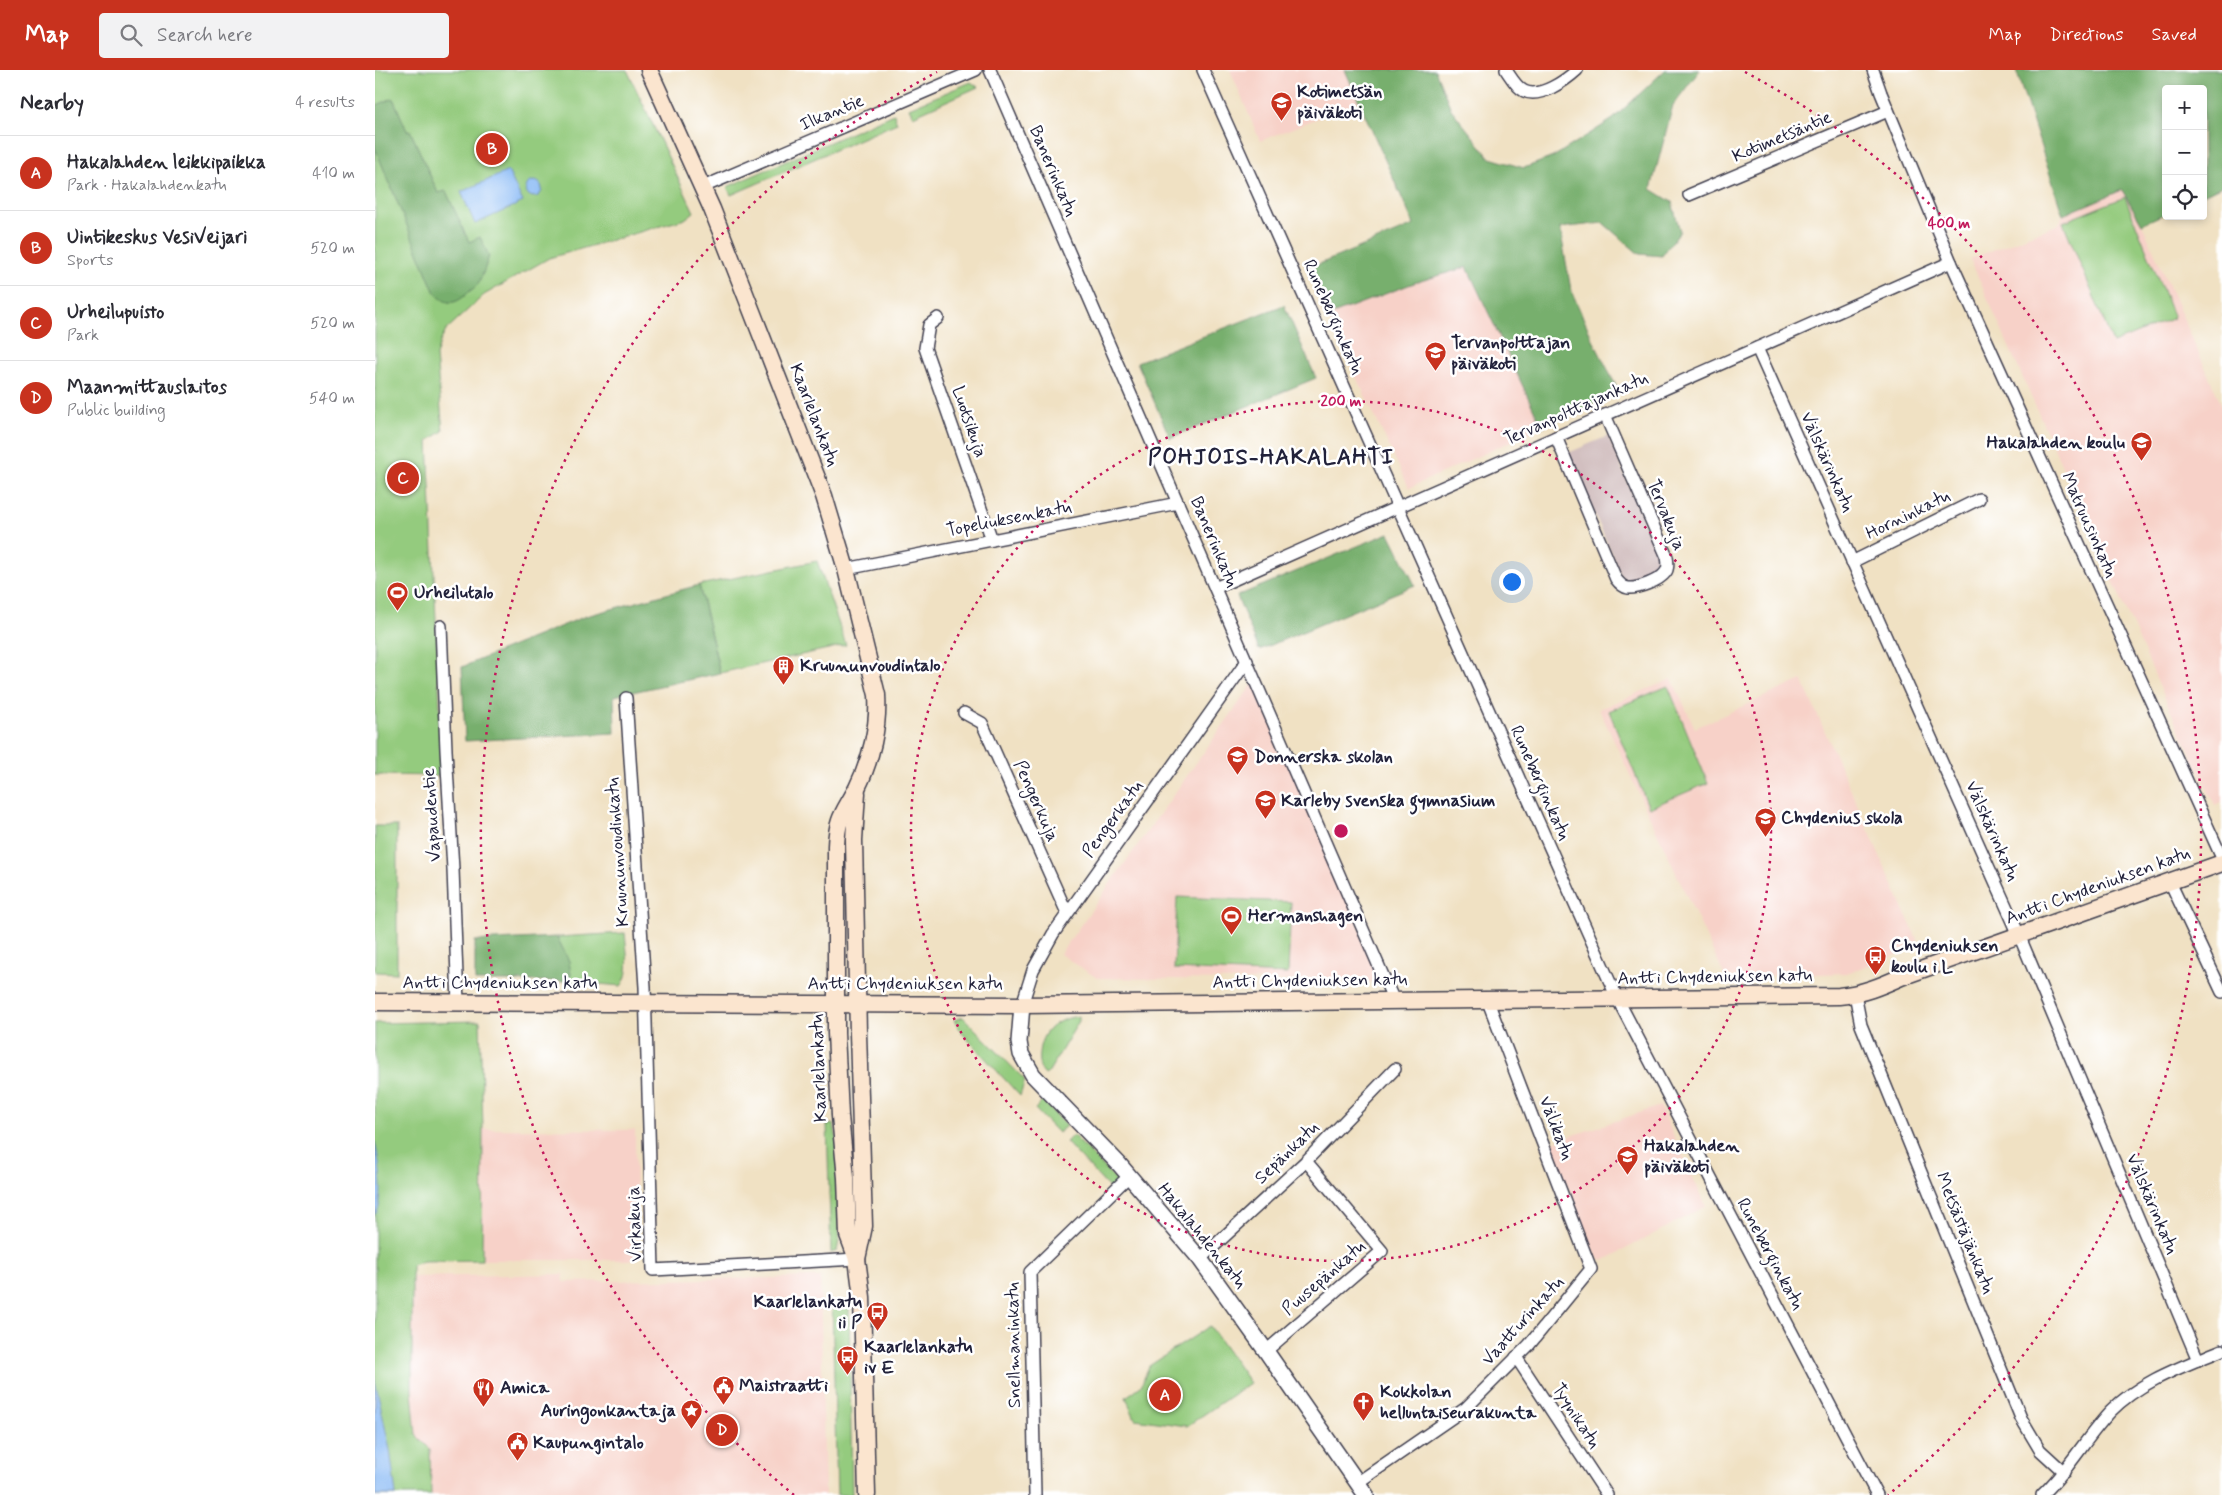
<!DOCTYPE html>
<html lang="en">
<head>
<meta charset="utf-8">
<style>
	body { margin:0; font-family:Mynerve,sans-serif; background:#f2f2f3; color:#2b2b33 }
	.controls { position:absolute; right:15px; top:15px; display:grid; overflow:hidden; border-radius:5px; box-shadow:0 2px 8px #0003 }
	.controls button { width:45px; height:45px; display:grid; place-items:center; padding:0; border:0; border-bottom:1px solid #e1e1e2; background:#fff; color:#2b2b33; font:25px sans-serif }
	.you { position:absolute; left:1136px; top:511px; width:18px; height:18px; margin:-12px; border:4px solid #fff; border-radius:50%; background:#1a73e8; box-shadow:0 0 0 8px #1a73e833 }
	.badge { display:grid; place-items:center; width:32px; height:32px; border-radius:50%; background:#c8321e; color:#fff; font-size:16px; font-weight:700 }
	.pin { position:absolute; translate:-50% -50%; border:2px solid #fff; box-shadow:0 1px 5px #0006 }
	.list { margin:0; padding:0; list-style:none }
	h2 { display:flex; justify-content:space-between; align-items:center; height:65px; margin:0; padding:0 20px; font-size:21px }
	h2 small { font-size:16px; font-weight:400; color:#7c7c81 }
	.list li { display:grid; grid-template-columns:32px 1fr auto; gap:15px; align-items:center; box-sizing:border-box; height:75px; padding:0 20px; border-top:1px solid #e1e1e2 }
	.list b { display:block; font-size:19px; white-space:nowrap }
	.list p { margin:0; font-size:16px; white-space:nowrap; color:#7c7c81 }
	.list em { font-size:16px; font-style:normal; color:#7c7c81 }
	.icon { flex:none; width:28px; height:28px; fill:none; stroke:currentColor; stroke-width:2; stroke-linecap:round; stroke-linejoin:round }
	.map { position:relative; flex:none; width:1847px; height:1425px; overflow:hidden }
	header { display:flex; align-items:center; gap:30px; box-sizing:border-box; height:70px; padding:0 25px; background:#c8321e; color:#fff }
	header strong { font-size:24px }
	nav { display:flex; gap:28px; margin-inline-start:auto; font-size:18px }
	.search { width:350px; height:45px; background:#f2f2f3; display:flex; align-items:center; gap:12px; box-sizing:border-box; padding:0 18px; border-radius:5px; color:#7c7c81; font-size:19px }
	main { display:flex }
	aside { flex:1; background:#fff }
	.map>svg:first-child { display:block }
	.built { fill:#f7d1c8 }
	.industrial { fill:#d2bfc0 }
	.green { fill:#94cb7e; stroke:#5b765c }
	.forest { fill:#77af6d; stroke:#4c6854 }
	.water { fill:#88b9f5; stroke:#556e98 }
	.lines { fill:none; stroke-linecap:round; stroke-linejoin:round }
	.minor-casing { stroke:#413f4f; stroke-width:14 }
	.tertiary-casing { stroke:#413f4f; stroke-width:18 }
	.secondary-casing { stroke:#413f4f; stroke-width:19 }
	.minor { stroke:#fff; stroke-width:11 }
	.tertiary { stroke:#fff; stroke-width:15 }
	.secondary { stroke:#fbe5cf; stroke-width:16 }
	.ring { fill:none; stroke:#c2185b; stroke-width:2.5; stroke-dasharray:2.5 5 }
	.labels { text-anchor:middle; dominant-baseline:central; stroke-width:5; stroke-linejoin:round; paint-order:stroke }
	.poi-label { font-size:18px; font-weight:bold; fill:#22223b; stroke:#fff; text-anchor:start }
	.street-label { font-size:18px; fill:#22223b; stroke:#fff }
	.district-label { font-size:22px; font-weight:bold; letter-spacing:1px; fill:#22223b; stroke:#fff }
	.centre { fill:#c2185b; stroke:#fff; stroke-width:2.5 }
	.ring-label { font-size:15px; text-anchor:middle; font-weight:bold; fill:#c2185b; stroke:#fff; stroke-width:5; stroke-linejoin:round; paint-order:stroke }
</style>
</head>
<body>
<header>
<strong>Map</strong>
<div class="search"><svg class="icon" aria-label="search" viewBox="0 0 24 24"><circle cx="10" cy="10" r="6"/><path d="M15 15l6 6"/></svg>Search here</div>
<nav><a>Map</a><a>Directions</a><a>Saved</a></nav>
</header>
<main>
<aside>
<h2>Nearby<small>4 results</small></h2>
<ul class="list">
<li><span class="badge">A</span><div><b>Hakalahden leikkipaikka</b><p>Park · Hakalahdenkatu</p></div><em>410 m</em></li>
<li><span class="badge">B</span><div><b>Uintikeskus VesiVeijari</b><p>Sports</p></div><em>520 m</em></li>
<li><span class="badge">C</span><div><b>Urheilupuisto</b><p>Park</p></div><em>520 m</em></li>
<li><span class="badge">D</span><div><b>Maanmittauslaitos</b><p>Public building</p></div><em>540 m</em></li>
</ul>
</aside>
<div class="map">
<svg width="1847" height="1425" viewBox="0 0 1847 1425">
	<rect width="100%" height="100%" fill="#fff"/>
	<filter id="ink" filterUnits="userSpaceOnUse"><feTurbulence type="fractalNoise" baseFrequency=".02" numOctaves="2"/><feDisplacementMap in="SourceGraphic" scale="10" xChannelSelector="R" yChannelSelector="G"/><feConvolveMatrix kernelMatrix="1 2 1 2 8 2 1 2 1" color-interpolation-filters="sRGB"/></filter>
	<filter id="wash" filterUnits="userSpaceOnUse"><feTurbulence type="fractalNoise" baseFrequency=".0096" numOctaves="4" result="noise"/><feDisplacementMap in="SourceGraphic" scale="20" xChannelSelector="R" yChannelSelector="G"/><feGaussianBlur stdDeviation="1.12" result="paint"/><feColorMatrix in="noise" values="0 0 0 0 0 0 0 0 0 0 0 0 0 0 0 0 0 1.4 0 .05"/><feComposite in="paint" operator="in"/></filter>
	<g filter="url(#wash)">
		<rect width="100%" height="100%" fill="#f0e1c3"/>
		<!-- built -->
		<g class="built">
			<polygon points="855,0 970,0 984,32 885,71"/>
			<polygon points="1747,120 1767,154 1847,336 1847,733 1840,735 1801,653 1595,189 1684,154 1688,145"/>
			<polygon points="1092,197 1167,357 1034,418 952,246 1039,213"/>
			<polygon points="1297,609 1320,658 1427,610 1545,876 1472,903 1350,907 1224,639"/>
			<polygon points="879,612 1008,912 722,908 685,884"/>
			<polygon points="1285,1036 1331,1136 1230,1190 1222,1188 1175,1073"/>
			<polygon points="108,1059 260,1060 262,1190 107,1190"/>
			<polygon points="189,1204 188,1212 445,1207 450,1425 56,1425 55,1379 41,1365 37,1322 37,1207"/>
		</g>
		<!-- industrial -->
		<polygon class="industrial" points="1233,366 1283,485 1282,495 1276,500 1256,509 1250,509 1246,505 1193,383"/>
		<!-- green -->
		<g class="green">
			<polygon points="0,0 252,0 319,142 310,149 174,188 109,225 72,259 65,272 61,286 68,361 53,371 68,706 0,705"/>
			<polygon points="596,12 603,17 538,46 534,38"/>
			<polygon points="519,44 522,53 356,125 352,117"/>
			<polygon points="1750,127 1799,248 1738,273 1688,152"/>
			<polygon points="442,491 471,575 345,603 324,515"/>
			<polygon points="1293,616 1333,713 1274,738 1234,641"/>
			<polygon points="0,756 22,756 22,903 0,902"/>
			<polygon points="802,827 916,832 913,904 799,899"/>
			<path d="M250,863C251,879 257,903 246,916L191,911L196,905L182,867Z"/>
			<path d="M704,946V951L673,1003L670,1005C664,999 663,991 664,983C666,960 682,949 704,946Z"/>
			<polygon points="588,947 650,1010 645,1026 588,964 579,950"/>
			<polygon points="105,951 108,1059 107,1190 49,1191 37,1195 37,1322 41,1365 55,1379 56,1425 0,1425 0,953"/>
			<polygon points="668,1031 691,1056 683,1063 660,1039"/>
			<polygon points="459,1054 462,1070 464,1171 462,1181 456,1183 452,1055"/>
			<polygon points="698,1065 743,1112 735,1119 691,1072"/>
			<polygon points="457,1233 474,1233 477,1425 462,1425"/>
			<polygon points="835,1256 875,1313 812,1356 760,1349 751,1327 766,1316 774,1296"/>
		</g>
		<!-- forest -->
		<g class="forest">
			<polygon points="970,0 1060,0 1076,39 1115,88 1149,98 1178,87 1238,49 1290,0 1325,0 1298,35 1276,119 1297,132 1305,161 1287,186 1264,184 1228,153 1185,158 1196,220 1218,270 1244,322 1167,357 1092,197 1039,213 952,246 937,197 1039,155"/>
			<polygon points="1641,0 1847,0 1847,116 1828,125 1828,19 1791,19 1791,143 1767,154 1747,120 1688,145"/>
			<path d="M18,28L32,61L35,60L63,123L71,121L94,172L105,167L114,186C111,194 108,205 104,213C102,216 98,219 95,221C82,234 72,238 59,221L0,78V36Z"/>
			<polygon points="909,235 941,308 795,368 762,292"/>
			<polygon points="1014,463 1040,515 884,580 862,526"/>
			<polygon points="324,515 345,603 239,626 240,663 90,671 87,597 211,546"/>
			<polygon points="182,867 194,891 196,905 191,911 100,911 100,871"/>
		</g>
		<!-- water -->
		<g class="water">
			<polygon points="133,101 148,132 100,154 86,122"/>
			<circle cx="159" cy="119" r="8"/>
			<path d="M0,1072C4,1089 11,1131 0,1145Z"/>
			<polygon points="0,1310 15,1380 21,1425 0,1425"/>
		</g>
	</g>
	<g filter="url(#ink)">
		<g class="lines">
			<defs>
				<g id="minor">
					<polyline points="615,0 1019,931"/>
					<polyline points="828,0 1242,928 1502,1425"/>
					<path d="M1131,0C1136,7 1141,17 1149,21C1165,29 1191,10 1202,0"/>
					<polyline points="1498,0 1506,23 1576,192 1847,788"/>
					<polyline points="328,117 601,0"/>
					<polyline points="1314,125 1513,41"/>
					<polyline points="563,248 554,255 550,278 617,470"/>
					<polyline points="1382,278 1644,865 1823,1290"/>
					<path d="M1181,367L1241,509C1244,513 1248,517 1253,518C1263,519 1285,510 1290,503C1294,499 1293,492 1292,487L1230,345"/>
					<polyline points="1477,492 1604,429"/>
					<polyline points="471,499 803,433"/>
					<polyline points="840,518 1576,192"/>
					<polyline points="66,556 71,680 78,799 83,933"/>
					<polyline points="251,628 270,917 278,1200 482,1189"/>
					<polyline points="589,643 607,653 692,843"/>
					<polyline points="1795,812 1847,922"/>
					<polyline points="1480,924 1486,955 1646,1348 1665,1380 1689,1402"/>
					<polyline points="647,935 658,900 678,864 872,591"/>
					<polyline points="825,1189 931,1091 1020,999"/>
					<polyline points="891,1281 1007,1181 931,1091"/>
					<polyline points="1141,1287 1232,1425"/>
					<polyline points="982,1413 1091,1338 1154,1275 1216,1199 1112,929"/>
					<polyline points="660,1425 655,1202 754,1106"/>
					<path d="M1667,1425C1694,1400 1711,1367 1736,1341C1765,1311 1809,1296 1847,1280"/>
				</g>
				<polyline id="tertiary" points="647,935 644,972 646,984 658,1005 744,1094 825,1189 891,1281 991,1425"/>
				<g id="secondary">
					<path d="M274,0L337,139L449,426L471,499L502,625C504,656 496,690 482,718C469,743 462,747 461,776V963L465,1046L471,1108L473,1165L482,1189L487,1227L492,1425"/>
					<polyline points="482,723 479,770 483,963 489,1156 482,1189"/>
					<path d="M0,932L647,935L1464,926C1487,924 1506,916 1526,907L1847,793"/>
				</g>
			</defs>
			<!-- minor casing -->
			<use href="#minor" class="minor-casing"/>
			<!-- tertiary casing -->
			<use href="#tertiary" class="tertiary-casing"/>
			<!-- secondary casing -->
			<use href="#secondary" class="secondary-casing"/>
			<!-- minor -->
			<use href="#minor" class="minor"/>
			<!-- tertiary -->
			<use href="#tertiary" class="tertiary"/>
			<!-- secondary -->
			<use href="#secondary" class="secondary"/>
		</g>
	</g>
	<!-- distance rings -->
	<g class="ring">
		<circle cx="966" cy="761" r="430"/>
		<path d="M419 1425A860 860 0 0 1 562 2M1370 2A860 860 0 0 1 1513 1425"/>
	</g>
	<!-- icons -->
	<defs>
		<symbol id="school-pin" viewBox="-11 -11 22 30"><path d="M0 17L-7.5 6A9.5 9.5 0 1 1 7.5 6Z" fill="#c8321e" stroke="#fff"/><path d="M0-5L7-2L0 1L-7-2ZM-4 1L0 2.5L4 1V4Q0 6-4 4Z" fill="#fff"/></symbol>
		<symbol id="stadium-pin" viewBox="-11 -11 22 30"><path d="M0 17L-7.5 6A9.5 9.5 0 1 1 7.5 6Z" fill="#c8321e" stroke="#fff"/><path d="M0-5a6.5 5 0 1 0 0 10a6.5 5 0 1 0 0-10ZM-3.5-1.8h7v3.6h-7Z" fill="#fff"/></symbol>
		<symbol id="building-pin" viewBox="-11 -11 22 30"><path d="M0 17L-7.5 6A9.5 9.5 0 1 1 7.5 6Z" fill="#c8321e" stroke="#fff"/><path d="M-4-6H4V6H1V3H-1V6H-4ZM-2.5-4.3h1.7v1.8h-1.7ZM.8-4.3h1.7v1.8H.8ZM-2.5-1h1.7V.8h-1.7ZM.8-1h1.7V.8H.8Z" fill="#fff"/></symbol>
		<symbol id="bus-pin" viewBox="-11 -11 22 30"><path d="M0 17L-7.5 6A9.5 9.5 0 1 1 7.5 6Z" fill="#c8321e" stroke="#fff"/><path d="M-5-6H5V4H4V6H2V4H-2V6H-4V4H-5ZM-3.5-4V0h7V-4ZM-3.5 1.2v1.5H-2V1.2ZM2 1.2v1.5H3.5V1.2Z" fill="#fff"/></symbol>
		<symbol id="civic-pin" viewBox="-11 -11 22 30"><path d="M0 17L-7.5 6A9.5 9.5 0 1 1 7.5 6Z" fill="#c8321e" stroke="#fff"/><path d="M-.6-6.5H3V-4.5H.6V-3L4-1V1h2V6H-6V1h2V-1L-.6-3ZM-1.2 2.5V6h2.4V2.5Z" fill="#fff"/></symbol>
		<symbol id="restaurant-pin" viewBox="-11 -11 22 30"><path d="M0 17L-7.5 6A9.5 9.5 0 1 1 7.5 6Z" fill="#c8321e" stroke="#fff"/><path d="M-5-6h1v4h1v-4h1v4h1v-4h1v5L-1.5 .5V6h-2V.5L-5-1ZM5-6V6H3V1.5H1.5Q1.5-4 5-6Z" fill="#fff"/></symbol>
		<symbol id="church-pin" viewBox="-11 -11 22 30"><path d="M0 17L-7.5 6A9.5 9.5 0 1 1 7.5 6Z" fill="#c8321e" stroke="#fff"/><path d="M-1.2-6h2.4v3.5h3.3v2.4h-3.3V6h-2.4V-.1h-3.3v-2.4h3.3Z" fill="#fff"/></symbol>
		<symbol id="sight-pin" viewBox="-11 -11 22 30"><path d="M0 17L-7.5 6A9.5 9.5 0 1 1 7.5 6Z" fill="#c8321e" stroke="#fff"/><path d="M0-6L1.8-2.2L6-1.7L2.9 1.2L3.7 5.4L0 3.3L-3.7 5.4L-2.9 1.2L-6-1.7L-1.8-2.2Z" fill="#fff"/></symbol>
	</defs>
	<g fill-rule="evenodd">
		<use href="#school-pin" x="894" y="20" width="25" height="34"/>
		<use href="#school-pin" x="1048" y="270" width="25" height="34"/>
		<use href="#school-pin" x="1754" y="360" width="25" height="34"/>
		<use href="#stadium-pin" x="10" y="510" width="25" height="34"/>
		<use href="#building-pin" x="396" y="584" width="25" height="34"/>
		<use href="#school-pin" x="850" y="674" width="25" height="34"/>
		<use href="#school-pin" x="878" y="718" width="25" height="34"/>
		<use href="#school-pin" x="1378" y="736" width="25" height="34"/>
		<use href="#stadium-pin" x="844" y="834" width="25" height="34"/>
		<use href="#bus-pin" x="1488" y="874" width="25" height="34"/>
		<use href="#school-pin" x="1240" y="1074" width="25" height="34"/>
		<use href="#bus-pin" x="490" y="1230" width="25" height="34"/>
		<use href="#bus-pin" x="460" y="1274" width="25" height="34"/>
		<use href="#civic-pin" x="336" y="1304" width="25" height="34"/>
		<use href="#restaurant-pin" x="96" y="1306" width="25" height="34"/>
		<use href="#church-pin" x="976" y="1320" width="25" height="34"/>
		<use href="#sight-pin" x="304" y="1328" width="25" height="34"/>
		<use href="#civic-pin" x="130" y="1360" width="25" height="34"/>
	</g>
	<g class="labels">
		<!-- poi labels -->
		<g class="poi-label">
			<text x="922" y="22">Kotimetsän<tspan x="922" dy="21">päiväkoti</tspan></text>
			<text x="1076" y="273">Tervanpolttajan<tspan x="1076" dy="21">päiväkoti</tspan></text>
			<text x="1750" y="373" text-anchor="end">Hakalahden koulu</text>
			<text x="39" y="523">Urheilutalo</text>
			<text x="425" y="596">Kruununvoudintalo</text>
			<text x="879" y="687">Donnerska skolan</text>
			<text x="906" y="731">Karleby svenska gymnasium</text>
			<text x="1406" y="748">Chydenius skola</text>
			<text x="873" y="846">Hermanshagen</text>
			<text x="1516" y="876">Chydeniuksen<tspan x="1516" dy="21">koulu i L</tspan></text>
			<text x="1269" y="1076">Hakalahden<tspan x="1269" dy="21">päiväkoti</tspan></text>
			<text x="487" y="1232" text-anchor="end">Kaarlelankatu<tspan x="487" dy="21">ii P</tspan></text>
			<text x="489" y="1277">Kaarlelankatu<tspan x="489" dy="21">iv E</tspan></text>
			<text x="364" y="1316">Maistraatti</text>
			<text x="125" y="1318">Amica</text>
			<text x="1005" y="1322">Kokkolan<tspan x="1005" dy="21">helluntaiseurakunta</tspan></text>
			<text x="301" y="1341" text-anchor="end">Auringonkantaja</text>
			<text x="158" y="1373">Kaupungintalo</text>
		</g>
		<!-- street labels -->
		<g class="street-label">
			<text transform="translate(457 43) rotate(-23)">Ilkantie</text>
			<text transform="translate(1407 67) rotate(-23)">Kotimetsäntie</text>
			<text transform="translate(678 101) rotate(67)">Banerinkatu</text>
			<text transform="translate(958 247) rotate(66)">Runeberginkatu</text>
			<text transform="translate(1201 339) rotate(-24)">Tervanpolttajankatu</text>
			<text transform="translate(439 345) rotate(69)">Kaarlelankatu</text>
			<text transform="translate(594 352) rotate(71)">Luotsikuja</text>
			<text transform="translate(1452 392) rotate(66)">Välskärinkatu</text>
			<text transform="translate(1291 445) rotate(68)">Tervakuja</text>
			<text transform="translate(1533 445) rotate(-26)">Horninkatu</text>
			<text transform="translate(634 449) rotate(-11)">Topeliuksenkatu</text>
			<text transform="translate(1714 455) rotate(66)">Matruusinkatu</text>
			<text transform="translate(839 472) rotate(67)">Banerinkatu</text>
			<text transform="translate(1165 713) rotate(66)">Runeberginkatu</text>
			<text transform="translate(661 731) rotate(66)">Pengerkuja</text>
			<text transform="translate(57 745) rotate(-94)">Vapaudentie</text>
			<text transform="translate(738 749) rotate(-54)">Pengerkatu</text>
			<text transform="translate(1617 761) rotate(66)">Välskärinkatu</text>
			<text transform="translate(243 782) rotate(-94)">Kruununvoudinkatu</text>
			<text transform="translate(1723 816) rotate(-20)">Antti Chydeniuksen katu</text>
			<text transform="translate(1340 907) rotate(-1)">Antti Chydeniuksen katu</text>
			<text transform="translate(935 911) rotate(-1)">Antti Chydeniuksen katu</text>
			<text x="125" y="913">Antti Chydeniuksen katu</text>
			<text x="530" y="914">Antti Chydeniuksen katu</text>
			<text transform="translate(444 998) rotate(-92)">Kaarlelankatu</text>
			<text transform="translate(1181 1058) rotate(69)">Välikatu</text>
			<text transform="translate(912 1083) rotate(-44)">Sepänkatu</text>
			<text transform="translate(1777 1134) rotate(67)">Välskärinkatu</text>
			<text transform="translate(260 1154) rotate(-92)">Virkakuja</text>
			<text transform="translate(1590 1163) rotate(68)">Metsästäjänkatu</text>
			<text transform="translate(827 1166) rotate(51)">Hakalahdenkatu</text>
			<text transform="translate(1395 1184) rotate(62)">Runeberginkatu</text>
			<text transform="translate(949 1208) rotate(-41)">Puusepänkatu</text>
			<text transform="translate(1148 1251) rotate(-48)">Vaatturinkatu</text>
			<text transform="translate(639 1275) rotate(-91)">Snellmaninkatu</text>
			<text transform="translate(1201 1346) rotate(57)">Tyynikatu</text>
		</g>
		<!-- district labels -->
		<g class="district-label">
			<text x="896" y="388">POHJOIS-HAKALAHTI</text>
		</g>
	</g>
	<circle cx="966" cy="761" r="8" class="centre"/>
	<g class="ring-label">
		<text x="1574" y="158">400 m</text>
		<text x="966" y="336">200 m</text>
	</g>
</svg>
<div class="controls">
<button>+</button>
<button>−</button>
<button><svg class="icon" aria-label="locate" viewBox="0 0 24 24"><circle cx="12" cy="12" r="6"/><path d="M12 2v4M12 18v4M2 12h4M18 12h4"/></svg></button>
</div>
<div class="you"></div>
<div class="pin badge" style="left:790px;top:1325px">A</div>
<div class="pin badge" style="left:117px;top:79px">B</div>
<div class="pin badge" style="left:28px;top:408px">C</div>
<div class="pin badge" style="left:347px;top:1360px">D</div>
</div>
</main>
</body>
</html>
